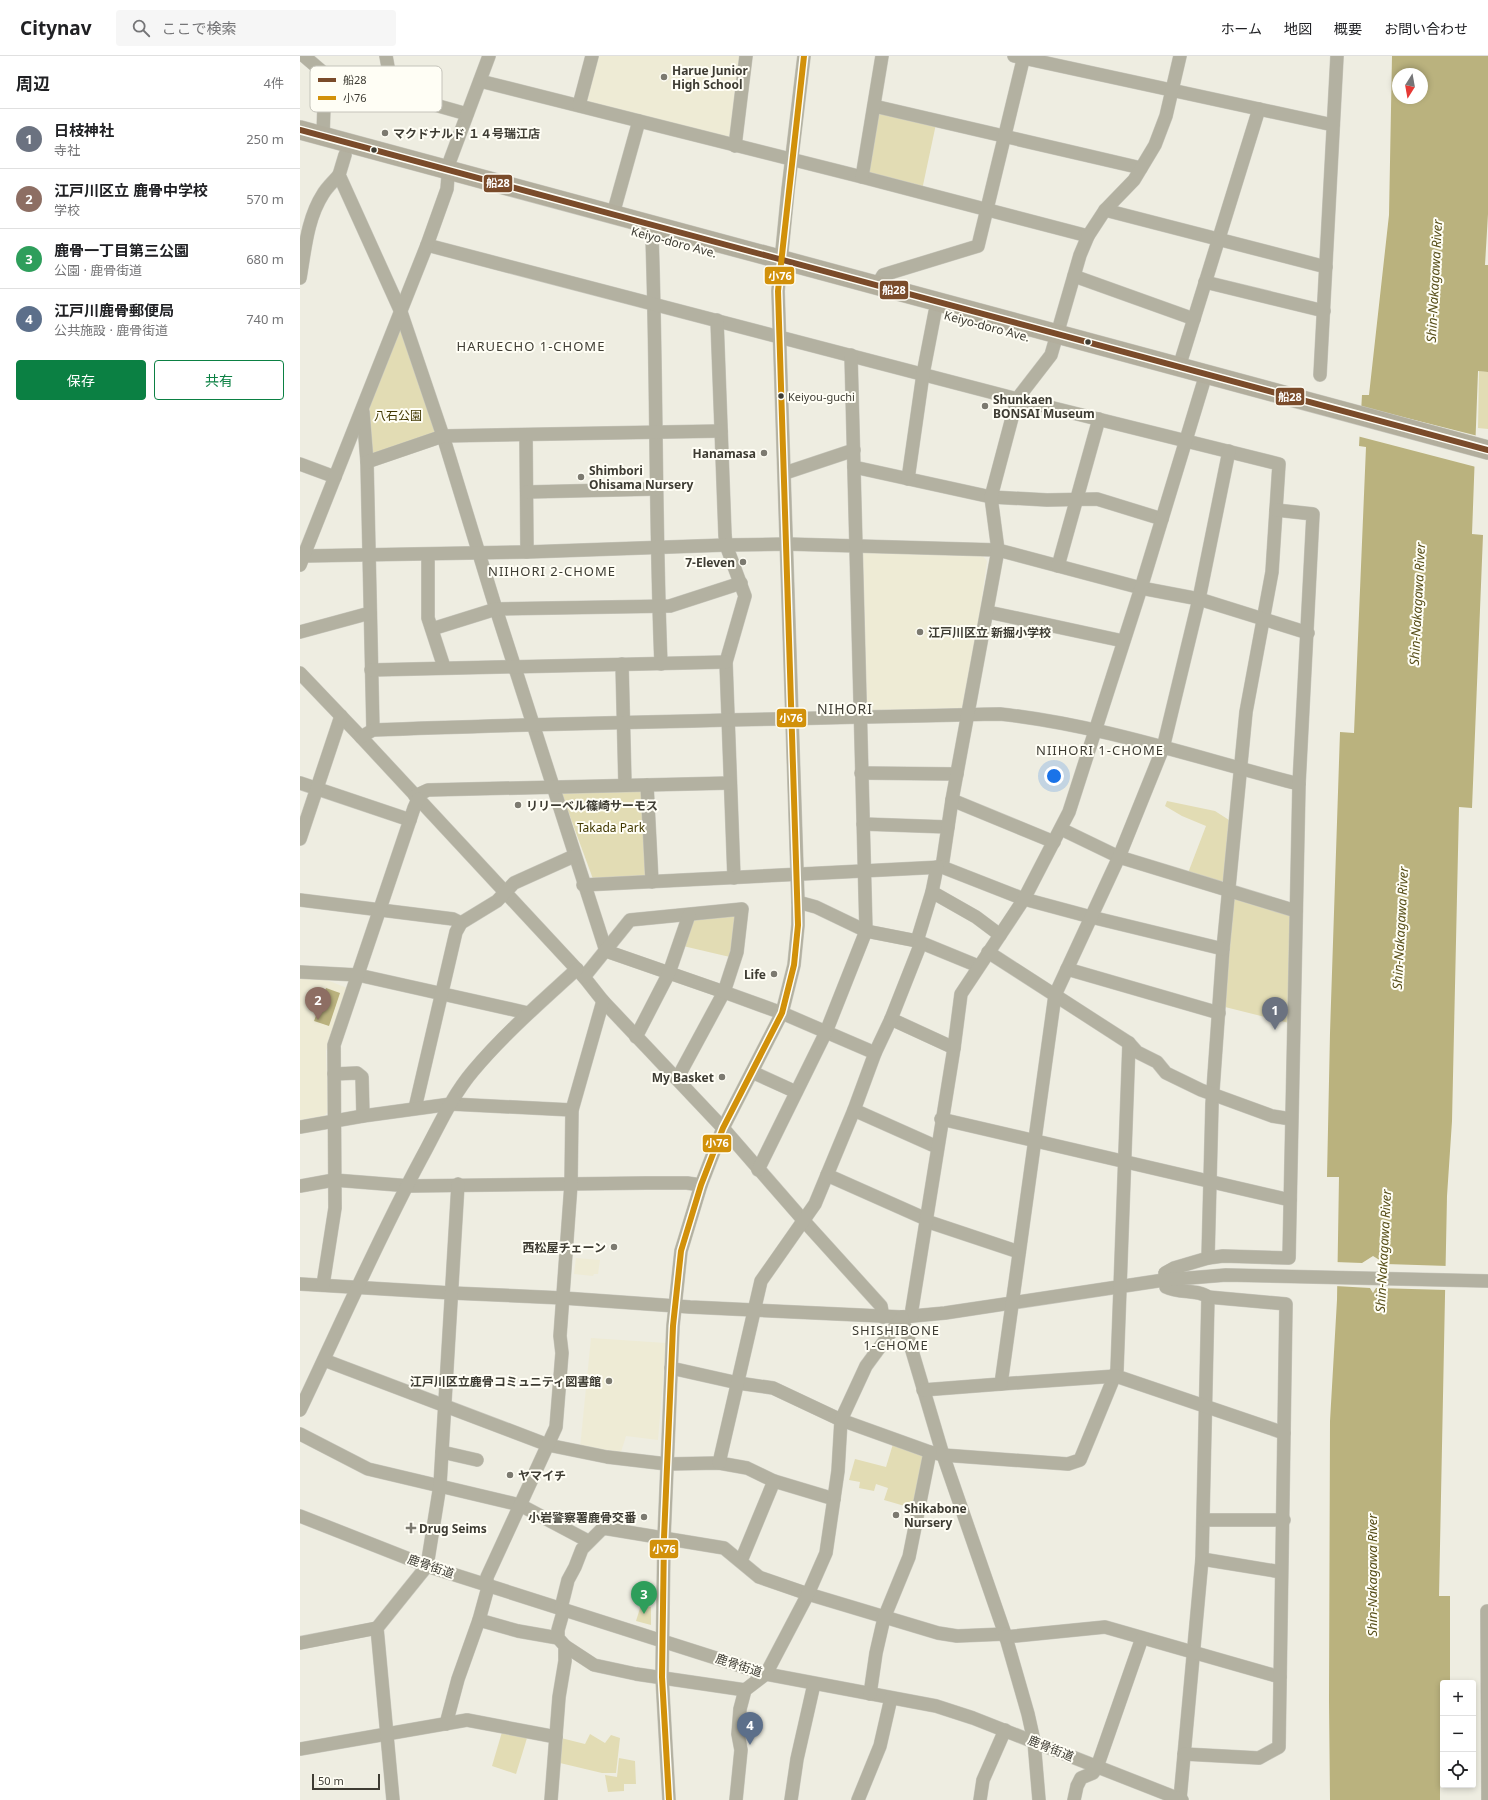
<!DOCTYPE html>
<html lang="ja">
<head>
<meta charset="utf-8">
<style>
	body { margin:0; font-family:"Noto Sans","Noto Sans JP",sans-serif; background:#f6f6f6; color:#202124 }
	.controls { position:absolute; right:12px; bottom:12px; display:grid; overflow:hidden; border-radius:4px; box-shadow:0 2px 6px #0003 }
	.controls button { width:36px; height:36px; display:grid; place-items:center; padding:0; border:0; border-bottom:1px solid #e0e0e0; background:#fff; color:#202124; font:20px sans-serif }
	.compass { position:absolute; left:1092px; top:12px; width:36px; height:36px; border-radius:50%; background:#fff; box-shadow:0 2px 6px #0003; rotate:191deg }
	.scale { position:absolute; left:12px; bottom:10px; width:68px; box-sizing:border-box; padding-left:4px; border:2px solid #3e3c33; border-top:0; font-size:11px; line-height:14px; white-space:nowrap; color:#3e3c33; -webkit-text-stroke:3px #fffef5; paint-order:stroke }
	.you { position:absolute; left:754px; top:720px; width:14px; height:14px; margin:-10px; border:3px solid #fff; border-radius:50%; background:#1a73e8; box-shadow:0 0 0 6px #1a73e833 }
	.badge { display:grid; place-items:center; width:26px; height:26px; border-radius:50%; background:#0b8043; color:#fff; font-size:13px; font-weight:700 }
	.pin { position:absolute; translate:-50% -33px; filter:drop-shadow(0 1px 2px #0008) }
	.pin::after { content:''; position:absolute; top:21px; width:14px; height:12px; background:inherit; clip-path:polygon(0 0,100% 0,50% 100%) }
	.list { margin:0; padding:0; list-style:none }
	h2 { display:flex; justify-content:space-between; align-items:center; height:52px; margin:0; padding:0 16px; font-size:17px }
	h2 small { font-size:13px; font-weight:400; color:#757577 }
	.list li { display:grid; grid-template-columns:26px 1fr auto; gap:12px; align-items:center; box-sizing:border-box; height:60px; padding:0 16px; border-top:1px solid #e0e0e0 }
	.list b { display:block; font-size:15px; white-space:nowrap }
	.list p { margin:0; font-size:13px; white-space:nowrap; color:#757577 }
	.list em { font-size:13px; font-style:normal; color:#757577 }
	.actions { display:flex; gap:8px; padding:12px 16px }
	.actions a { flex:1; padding:9px 0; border:1px solid #0b8043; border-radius:4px; text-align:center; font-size:14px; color:#0b8043 }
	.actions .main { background:#0b8043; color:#fff }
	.icon { flex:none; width:22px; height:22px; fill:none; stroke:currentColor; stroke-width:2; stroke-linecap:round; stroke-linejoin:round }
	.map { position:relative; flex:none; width:1188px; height:1744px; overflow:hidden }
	header { display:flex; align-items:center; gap:24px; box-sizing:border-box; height:56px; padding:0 20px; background:#fff; border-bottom:1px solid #e0e0e0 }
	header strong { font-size:19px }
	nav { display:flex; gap:22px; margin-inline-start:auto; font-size:14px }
	.search { width:280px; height:36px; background:#f6f6f6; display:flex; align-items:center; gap:10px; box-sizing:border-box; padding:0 14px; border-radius:4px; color:#757577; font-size:15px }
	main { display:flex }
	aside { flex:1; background:#fff }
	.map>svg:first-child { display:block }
	.built { fill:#eeebd5 }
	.green { fill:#e2dcb4 }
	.water { fill:#bab27e; fill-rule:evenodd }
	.pier { fill:#eeede1 }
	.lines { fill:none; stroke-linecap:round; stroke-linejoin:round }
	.minor-casing { stroke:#cac9bf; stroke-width:14 }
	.highway-casing { stroke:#cac9bf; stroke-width:20 }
	.minor { stroke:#b3b1a1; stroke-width:13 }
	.highway { stroke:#b2ae9d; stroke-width:19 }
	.bus-1-casing { stroke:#fffef5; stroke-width:9 }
	.bus-2-casing { stroke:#fffef5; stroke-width:9 }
	.bus-1 { stroke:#7a4b2a; stroke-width:6 }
	.bus-2 { stroke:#d2910a; stroke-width:6 }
	.poi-dot { fill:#7c7a70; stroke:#fffef5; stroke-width:1.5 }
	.bus-dot { fill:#3e3c33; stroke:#fffef5; stroke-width:1.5 }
	.labels { text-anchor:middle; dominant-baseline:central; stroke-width:4; stroke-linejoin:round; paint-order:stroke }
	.bus-label { font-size:11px; fill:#3e3c33; stroke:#fffef5; text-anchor:start }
	.poi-label { font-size:12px; font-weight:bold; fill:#3e3c33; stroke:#fffef5; text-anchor:start }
	.street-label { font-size:12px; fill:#3e3c33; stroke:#fffef5 }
	.park-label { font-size:12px; fill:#413800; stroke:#fffef5 }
	.water-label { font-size:13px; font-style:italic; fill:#584f1a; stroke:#fffef5 }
	.neighbourhood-label { font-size:13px; letter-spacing:1px; fill:#3e3c33; stroke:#fffef5 }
	.quarter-label { font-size:14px; letter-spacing:1px; fill:#3e3c33; stroke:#fffef5 }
	.key { fill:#fffef5; stroke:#c5c4bb; stroke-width:1 }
	.key-label { font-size:11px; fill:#3e3c33 }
	.line-badge { stroke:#fffef5; stroke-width:1.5 }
	.badge-label { font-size:11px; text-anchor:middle; font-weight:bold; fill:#fff }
</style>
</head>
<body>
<header>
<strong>Citynav</strong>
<div class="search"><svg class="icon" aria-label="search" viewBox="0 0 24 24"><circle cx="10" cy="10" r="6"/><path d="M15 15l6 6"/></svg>ここで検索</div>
<nav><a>ホーム</a><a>地図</a><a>概要</a><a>お問い合わせ</a></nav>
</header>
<main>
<aside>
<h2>周辺<small>4件</small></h2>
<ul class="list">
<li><span class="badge" style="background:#6b7280">1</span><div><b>日枝神社</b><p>寺社</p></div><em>250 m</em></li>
<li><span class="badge" style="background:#8d6e63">2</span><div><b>江戸川区立 鹿骨中学校</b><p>学校</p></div><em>570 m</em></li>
<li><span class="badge" style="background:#2e9e5b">3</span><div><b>鹿骨一丁目第三公園</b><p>公園 · 鹿骨街道</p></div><em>680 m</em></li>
<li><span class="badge" style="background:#5c6f8a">4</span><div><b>江戸川鹿骨郵便局</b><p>公共施設 · 鹿骨街道</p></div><em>740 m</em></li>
</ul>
<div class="actions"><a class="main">保存</a><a>共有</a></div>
</aside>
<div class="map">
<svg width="1188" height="1744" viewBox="0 0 1188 1744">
	<rect width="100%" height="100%" fill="#eeede1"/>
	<!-- built -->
	<g class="built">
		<polygon points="295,0 440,0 430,82 290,48 287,43"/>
		<polygon points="564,496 681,498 687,505 667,648 659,653 571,654 567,650 560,502"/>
		<polygon points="0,921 22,922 47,932 26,995 28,1056 24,1060 0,1064"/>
		<polygon points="276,1202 300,1204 298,1218 294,1218 293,1220 274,1218"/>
		<polygon points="291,1282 366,1287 358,1384 326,1380 320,1399 280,1392"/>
	</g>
	<!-- green -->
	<g class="green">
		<polygon points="576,54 636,68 622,134 565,120"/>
		<polygon points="99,273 104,273 136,379 72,400 66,355"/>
		<polygon points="1179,315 1188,316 1188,373 1178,372"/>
		<polygon points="343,735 349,820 293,823 261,736"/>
		<polygon points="867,745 915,755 929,764 924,824 921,826 888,817 906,770 882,760 865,750"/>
		<polygon points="937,840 993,861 989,967 925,951 931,845"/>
		<polygon points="437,858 430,901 383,890 392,864"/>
		<polygon points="593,1388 625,1398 615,1453 584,1444 588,1432 576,1428 574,1435 559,1432 560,1426 549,1424 555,1403 586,1411"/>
		<polygon points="341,1549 351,1551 351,1569 336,1565"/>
		<polygon points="202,1676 227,1682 216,1718 192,1710"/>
		<polygon points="290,1678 305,1687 311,1679 320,1682 316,1717 302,1717 260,1707 261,1682 285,1688"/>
		<polygon points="319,1702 335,1705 336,1728 324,1728 324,1735 308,1736 305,1719 317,1721"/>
	</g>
	<!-- water -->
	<g class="water">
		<path d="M1092,0H1188V158L1185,209H1188V316L1178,315L1172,478L1183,479L1172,752L1159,751L1152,1065L1147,1140L1139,1540H1150V1627H1143V1708H1140V1744H1030L1029,1645L1030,1365L1037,1244L1039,1121H1027L1030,977L1040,676L1054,677L1066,391L1059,390L1062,339H1069L1089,159ZM1098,18H1122V42H1098Z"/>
		<polygon points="26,932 40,937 29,970 14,965"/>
	</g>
	<!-- pier -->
	<g class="pier">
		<polygon points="1059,350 1178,380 1176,411 1057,380"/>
		<polygon points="1073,1200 1086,1208 1148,1210 1147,1234 1076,1232 1073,1237 1070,1232 1035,1230 1035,1206 1062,1207"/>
	</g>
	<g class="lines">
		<defs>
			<g id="minor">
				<polyline points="4,0 25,18 167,58"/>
				<polyline points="86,0 93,38"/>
				<polyline points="714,0 1033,69"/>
				<polyline points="180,25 562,121 788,180"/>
				<polyline points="279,49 292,0"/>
				<polyline points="574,50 841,112"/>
				<polyline points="23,80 25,18"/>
				<polyline points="435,90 446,0"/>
				<polyline points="45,99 39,119 101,256 143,380 196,553 306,895"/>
				<polyline points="562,121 582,0"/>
				<polyline points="805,154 1026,211"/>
				<polyline points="313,158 339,65"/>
				<path d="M352,181C357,323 355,465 361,608"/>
				<path d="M127,189L717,343L979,408L972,516L946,656L923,893L912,1048L908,1202L874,1212L865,1217L866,1231C879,1238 898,1233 908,1241L902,1503L880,1743"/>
				<polyline points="774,220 894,263"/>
				<path d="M0,222C5,194 7,163 23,138C27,131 34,125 39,119"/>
				<polyline points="905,226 1024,255"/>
				<polyline points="577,229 583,219 678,190 724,0"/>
				<polyline points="417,264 425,479 426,489 445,540 426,606 434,822"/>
				<polyline points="879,311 959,53"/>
				<polyline points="1020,319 1037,0"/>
				<polyline points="63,356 67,406 73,674"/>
				<polyline points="226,379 227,496"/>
				<polyline points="67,406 143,380 421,375"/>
				<polyline points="0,408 35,421"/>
				<polyline points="554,411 691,441 747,444 797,443 862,463"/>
				<polyline points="485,417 554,394"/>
				<polyline points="608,423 623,318 635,256"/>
				<polyline points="227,436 356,433"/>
				<polyline points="128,499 128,562 144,611"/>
				<polyline points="4,500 227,496 426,489 487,488 698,494 841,532 899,543 1008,577"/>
				<polyline points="0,509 127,189 147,133 149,107 189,0"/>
				<polyline points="758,510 799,363"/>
				<polyline points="688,556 823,585"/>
				<polyline points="132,573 196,553 370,550 441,527"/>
				<polyline points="0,576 70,557"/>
				<polyline points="322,608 325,729"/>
				<polyline points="71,614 426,606"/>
				<polyline points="0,617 61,681 284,921 303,945 423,1072 504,1165 581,1250 583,1261"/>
				<path d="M61,681L73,674C282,666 491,663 700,658C802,669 900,703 999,728"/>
				<polyline points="561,717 657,718"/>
				<polyline points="0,727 110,764"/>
				<polyline points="347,729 352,826"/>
				<polyline points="115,740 128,734 430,727"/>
				<polyline points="652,744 754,786"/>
				<polyline points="563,768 648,771"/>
				<polyline points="761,773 819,801 996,855"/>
				<polyline points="0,783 41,660"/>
				<polyline points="642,811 652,744 698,494 691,441 717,343 751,299 780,199 788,180 805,154 834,124 855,89 866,60 880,0"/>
				<polyline points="283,829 642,811 724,843 791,861 923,893"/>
				<polyline points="632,836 676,861 700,879"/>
				<polyline points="0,844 153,863 161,867"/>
				<polyline points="498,846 516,851 566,875 617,885 678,910"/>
				<polyline points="617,885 632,836 637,811"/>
				<polyline points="306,895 424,936 377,1023"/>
				<polyline points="688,896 829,987 837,996 857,1006 866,1017 901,1034 972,1060 991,1063"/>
				<polyline points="767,913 919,957"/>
				<polyline points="0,916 58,919 228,957"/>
				<polyline points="284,921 330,864 442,853 437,896 424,936 482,957 575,997"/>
				<polyline points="591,963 654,992"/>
				<polyline points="336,981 369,917 389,859"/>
				<polyline points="452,1016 496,1036"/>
				<polyline points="34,1018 57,1017 62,1021 63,1060"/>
				<polyline points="115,1052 156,876 161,867 197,845 214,827 274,800"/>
				<polyline points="554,1054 637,1091"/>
				<polyline points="641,1063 990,1144"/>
				<polyline points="0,1071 63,1060 151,1048 272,1054"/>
				<polyline points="458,1114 526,976 566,875 551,299"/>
				<polyline points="527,1119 626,1163"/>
				<polyline points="0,1130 34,1124 110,1130 346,1127 387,1127 401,1129"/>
				<polyline points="626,1165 719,1196"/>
				<polyline points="908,1202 923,1200 989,1202 999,728 1013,458 976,454"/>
				<polyline points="0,1228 152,1237 263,1242 390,1251 602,1261 645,1257 864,1224 926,1219 1188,1225"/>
				<polyline points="23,1229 35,1152 34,989 114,752 118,743"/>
				<polyline points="612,1260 612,1253 654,992 661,938 724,843 769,756 841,532 903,328"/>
				<polyline points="602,1261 643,1399 705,1578 728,1658 734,1685 739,1744"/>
				<polyline points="24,1304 248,1389 307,1401 367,1408 419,1407 447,1412 474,1425 534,1443"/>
				<polyline points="371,1312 438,1327 473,1332 541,1364 630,1396 643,1399 768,1408 780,1404 817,1314 829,987"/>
				<polyline points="701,1328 816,1320 984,1377"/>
				<polyline points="623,1334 701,1328 755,939 819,801 863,692 899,543 929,395"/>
				<path d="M0,1354C40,1270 77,1185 121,1103C137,1074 151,1041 173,1015C204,978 241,946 277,913"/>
				<polyline points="0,1378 68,1413 220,1449 288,1485"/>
				<polyline points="142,1396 177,1404"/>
				<polyline points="419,1407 461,1225 515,1148 554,1054 575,997 591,963 621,887"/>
				<polyline points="0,1460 127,1510 466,1618 636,1650 673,1662 882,1744"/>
				<polyline points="904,1464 984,1464"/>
				<polyline points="902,1503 981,1516"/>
				<polyline points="441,1505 474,1425"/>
				<polyline points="261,1552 268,1524 275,1511 282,1493 303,1472 424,1492 459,1521 508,1538 638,1577 657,1580 705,1578"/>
				<polyline points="1187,1555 1188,1744"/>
				<polyline points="179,1564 218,1575 258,1582"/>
				<polyline points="705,1581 805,1571 980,1621"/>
				<polyline points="0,1587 77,1572"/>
				<polyline points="265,1590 294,1609 336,1618 445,1634"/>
				<polyline points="570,1638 576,1597 584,1562 609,1501 630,1396"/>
				<polyline points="146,1668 158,1623 179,1564 187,1535 187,1521 256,1371 262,1297 260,1280 271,1128 272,1054 303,945"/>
				<polyline points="0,1693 167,1664 256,1681"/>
				<polyline points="884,1698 959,1702 979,1691 986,1248 908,1241"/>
				<polyline points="93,1744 77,1572 127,1510 140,1429 158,1128"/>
				<polyline points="251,1744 259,1641 265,1605 265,1590 258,1582 258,1574 264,1553"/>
				<polyline points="369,1744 362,1621 364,1482 373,1270 381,1195 401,1129 423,1072 482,957 494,909 498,869 498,846 478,235 488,134 504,0"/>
				<polyline points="436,1744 441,1694 438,1678 440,1653 445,1634 466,1618 508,1538 526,1497 538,1415 541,1364 566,1310 602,1261"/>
				<polyline points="491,1744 497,1703 514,1628"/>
				<polyline points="558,1744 580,1690 591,1642"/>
				<polyline points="680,1744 683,1724 705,1674"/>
				<polyline points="774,1744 777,1730 781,1722 793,1717 797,1711 842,1582"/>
			</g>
			<polyline id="highway" points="0,74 1188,394"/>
		</defs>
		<!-- minor casing -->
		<use href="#minor" class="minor-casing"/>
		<!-- highway casing -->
		<use href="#highway" class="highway-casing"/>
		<!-- minor -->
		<use href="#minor" class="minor"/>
		<!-- highway -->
		<use href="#highway" class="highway"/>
		<defs>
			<polyline id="bus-1" points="0,74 1188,394"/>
			<polyline id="bus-2" points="369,1744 362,1621 364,1482 373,1270 381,1195 401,1129 423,1072 482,957 494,909 498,869 478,235 504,0"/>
		</defs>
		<!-- bus-1 casing -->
		<use href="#bus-1" class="bus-1-casing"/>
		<!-- bus-2 casing -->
		<use href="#bus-2" class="bus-2-casing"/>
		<!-- bus-1 -->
		<use href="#bus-1" class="bus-1"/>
		<!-- bus-2 -->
		<use href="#bus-2" class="bus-2"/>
	</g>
	<!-- markers -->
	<g class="poi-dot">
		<circle cx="364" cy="21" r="4"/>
		<circle cx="85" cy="77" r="4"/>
		<circle cx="685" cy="350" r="4"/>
		<circle cx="464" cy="397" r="4"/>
		<circle cx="281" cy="421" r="4"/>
		<circle cx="443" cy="506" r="4"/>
		<circle cx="620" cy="576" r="4"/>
		<circle cx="218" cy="749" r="4"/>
		<circle cx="474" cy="918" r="4"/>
		<circle cx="422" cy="1021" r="4"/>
		<circle cx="314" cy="1191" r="4"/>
		<circle cx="309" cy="1325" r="4"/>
		<circle cx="210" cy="1419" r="4"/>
		<circle cx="596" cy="1459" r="4"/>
		<circle cx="344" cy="1461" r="4"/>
		<path d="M109 1466h4v4h4v4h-4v4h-4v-4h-4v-4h4z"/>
	</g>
	<g class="bus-dot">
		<circle cx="74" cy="94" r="3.5"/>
		<circle cx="788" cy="286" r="3.5"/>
		<circle cx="481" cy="340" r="3.5"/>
	</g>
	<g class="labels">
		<!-- bus labels -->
		<g class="bus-label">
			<text x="488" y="340">Keiyou-guchi</text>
		</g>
		<!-- poi labels -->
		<g class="poi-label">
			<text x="372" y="14">Harue Junior<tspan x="372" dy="14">High School</tspan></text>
			<text x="93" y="77">マクドナルド １４号瑞江店</text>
			<text x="693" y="343">Shunkaen<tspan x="693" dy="14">BONSAI Museum</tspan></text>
			<text x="456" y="397" text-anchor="end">Hanamasa</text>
			<text x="289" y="414">Shimbori<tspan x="289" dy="14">Ohisama Nursery</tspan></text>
			<text x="435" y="506" text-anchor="end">7-Eleven</text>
			<text x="628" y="576">江戸川区立 新掘小学校</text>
			<text x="226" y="749">リリーベル篠崎サーモス</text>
			<text x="466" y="918" text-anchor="end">Life</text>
			<text x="414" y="1021" text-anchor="end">My Basket</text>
			<text x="306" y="1191" text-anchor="end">西松屋チェーン</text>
			<text x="301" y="1325" text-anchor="end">江戸川区立鹿骨コミュニティ図書館</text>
			<text x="218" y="1419">ヤマイチ</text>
			<text x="604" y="1452">Shikabone<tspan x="604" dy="14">Nursery</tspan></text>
			<text x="336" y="1461" text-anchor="end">小岩警察署鹿骨交番</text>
			<text x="119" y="1472">Drug Seims</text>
		</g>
		<!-- street labels -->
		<g class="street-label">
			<text transform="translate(374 186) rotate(15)">Keiyo-doro Ave.</text>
			<text transform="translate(687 270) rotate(15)">Keiyo-doro Ave.</text>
			<text transform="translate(131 1510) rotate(19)">鹿骨街道</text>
			<text transform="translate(439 1609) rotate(18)">鹿骨街道</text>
			<text transform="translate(751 1692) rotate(22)">鹿骨街道</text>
		</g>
		<!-- park labels -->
		<g class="park-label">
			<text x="98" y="359">八石公園</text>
			<text x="311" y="771">Takada Park</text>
		</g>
		<!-- water labels -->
		<g class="water-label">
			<text transform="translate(1134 225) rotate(-87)">Shin-Nakagawa River</text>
			<text transform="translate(1117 548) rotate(-87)">Shin-Nakagawa River</text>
			<text transform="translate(1100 872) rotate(-87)">Shin-Nakagawa River</text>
			<text transform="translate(1083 1195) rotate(-87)">Shin-Nakagawa River</text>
			<text transform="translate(1072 1519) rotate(-90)">Shin-Nakagawa River</text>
		</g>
		<!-- neighbourhood labels -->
		<g class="neighbourhood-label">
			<text x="231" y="290">HARUECHO 1-CHOME</text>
			<text x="252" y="515">NIIHORI 2-CHOME</text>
			<text x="800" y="694">NIIHORI 1-CHOME</text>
			<text x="596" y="1274">SHISHIBONE<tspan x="596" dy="15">1-CHOME</tspan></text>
		</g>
		<!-- quarter labels -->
		<g class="quarter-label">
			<text x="545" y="652">NIHORI</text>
		</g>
	</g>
	<!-- legend -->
	<rect x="10" y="10" width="132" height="46" rx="6" class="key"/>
	<rect x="18" y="22" width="18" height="4" fill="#7a4b2a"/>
	<rect x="18" y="40" width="18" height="4" fill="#d2910a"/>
	<g class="key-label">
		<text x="43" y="28">船28</text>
		<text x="43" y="46">小76</text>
	</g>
	<g class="line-badge">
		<rect x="183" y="118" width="30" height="19" rx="4" fill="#7a4b2a"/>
		<rect x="464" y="210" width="31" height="19" rx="4" fill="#d2910a"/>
		<rect x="579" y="224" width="30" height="20" rx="4" fill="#7a4b2a"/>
		<rect x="975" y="331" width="30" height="19" rx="4" fill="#7a4b2a"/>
		<rect x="476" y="652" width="31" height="20" rx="4" fill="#d2910a"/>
		<rect x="402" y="1078" width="30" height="19" rx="4" fill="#d2910a"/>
		<rect x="349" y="1483" width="30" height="20" rx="4" fill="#d2910a"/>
	</g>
	<g class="badge-label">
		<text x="198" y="131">船28</text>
		<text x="480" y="224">小76</text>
		<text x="594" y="238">船28</text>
		<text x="990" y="345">船28</text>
		<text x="491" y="666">小76</text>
		<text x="417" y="1091">小76</text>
		<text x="364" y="1497">小76</text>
	</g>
</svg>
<div class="controls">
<button>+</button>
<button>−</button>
<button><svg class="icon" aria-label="locate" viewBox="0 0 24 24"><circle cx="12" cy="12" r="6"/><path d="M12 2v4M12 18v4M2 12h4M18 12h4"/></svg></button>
</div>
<svg class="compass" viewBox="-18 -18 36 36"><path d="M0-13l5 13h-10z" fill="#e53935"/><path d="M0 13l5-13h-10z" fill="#757577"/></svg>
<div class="scale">50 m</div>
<div class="you"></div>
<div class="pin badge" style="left:975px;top:974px;background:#6b7280">1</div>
<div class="pin badge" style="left:18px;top:964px;background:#8d6e63">2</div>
<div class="pin badge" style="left:344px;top:1558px;background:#2e9e5b">3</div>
<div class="pin badge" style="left:450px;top:1689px;background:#5c6f8a">4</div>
</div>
</main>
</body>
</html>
